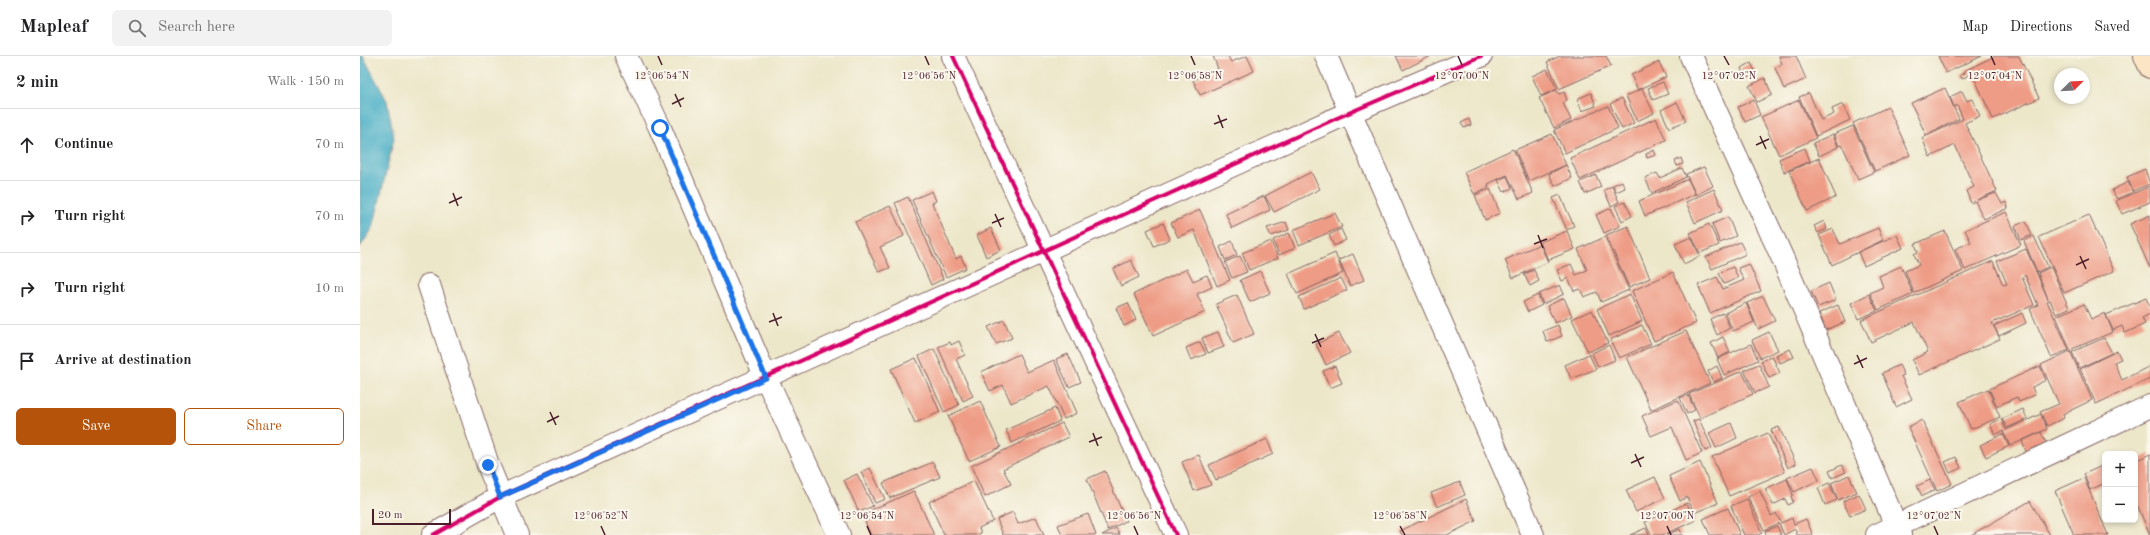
<!DOCTYPE html>
<html lang="en">
<head>
<meta charset="utf-8">
<style>
	body { margin:0; font-family:"Old Standard TT",serif; background:#f2f2f2; color:#202124 }
	.controls { position:absolute; right:12px; bottom:12px; display:grid; overflow:hidden; border-radius:6px; box-shadow:0 2px 6px #0003 }
	.controls button { width:36px; height:36px; display:grid; place-items:center; padding:0; border:0; border-bottom:1px solid #e0e0e0; background:#fff; color:#202124; font:20px sans-serif }
	.compass { position:absolute; left:1694px; top:12px; width:36px; height:36px; border-radius:50%; background:#fff; box-shadow:0 2px 6px #0003; rotate:66deg }
	.scale { position:absolute; left:12px; bottom:10px; width:79px; box-sizing:border-box; padding-left:4px; border:2px solid #4a1f2b; border-top:0; font-size:11px; line-height:14px; white-space:nowrap; color:#4a1f2b; -webkit-text-stroke:3px #fbf7ec; paint-order:stroke }
	.stop { position:absolute; width:12px; height:12px; margin:-9px; border:3px solid #1a73e8; border-radius:50%; background:#fff }
	.stop.end { background:#1a73e8; border-color:#fff; box-shadow:0 1px 4px #0008 }
	.list { margin:0; padding:0; list-style:none }
	h2 { display:flex; justify-content:space-between; align-items:center; height:52px; margin:0; padding:0 16px; font-size:17px }
	h2 small { font-size:13px; font-weight:400; color:#757577 }
	.list li { display:grid; grid-template-columns:26px 1fr auto; gap:12px; align-items:center; box-sizing:border-box; height:72px; padding:0 16px; border-top:1px solid #e0e0e0 }
	.list b { display:block; font-size:15px; white-space:nowrap }
	.list em { font-size:13px; font-style:normal; color:#757577 }
	.actions { display:flex; gap:8px; padding:12px 16px }
	.actions a { flex:1; padding:9px 0; border:1px solid #b45309; border-radius:6px; text-align:center; font-size:14px; color:#b45309 }
	.actions .main { background:#b45309; color:#fff }
	.icon { flex:none; width:22px; height:22px; fill:none; stroke:currentColor; stroke-width:2; stroke-linecap:round; stroke-linejoin:round }
	.map { position:relative; flex:none; width:1790px; height:479px; overflow:hidden }
	header { display:flex; align-items:center; gap:24px; box-sizing:border-box; height:56px; padding:0 20px; background:#fff; border-bottom:1px solid #e0e0e0 }
	header strong { font-size:19px }
	nav { display:flex; gap:22px; margin-inline-start:auto; font-size:14px }
	.search { width:280px; height:36px; background:#f2f2f2; display:flex; align-items:center; gap:10px; box-sizing:border-box; padding:0 14px; border-radius:6px; color:#757577; font-size:15px }
	main { display:flex }
	aside { flex:1; background:#fff }
	.map>svg:first-child { display:block }
	.water { fill:#47aec6; stroke:#486678 }
	.building { fill:#ee9c86 }
	.lines { fill:none; stroke-linecap:round; stroke-linejoin:round }
	.street-casing { stroke:#836563; stroke-width:24 }
	.secondary-casing { stroke:#836563; stroke-width:24 }
	.street { stroke:#fff; stroke-width:22 }
	.secondary { stroke:#fce5c4; stroke-width:22 }
	.cycleway-casing { stroke:#fbf7ec; stroke-width:6 }
	.cycleway { stroke:#d6006c; stroke-width:4 }
	.route { stroke:#1a73e8; stroke-width:5 }
	.ticks { fill:none; stroke:#4a1f2b; stroke-width:1.5 }
	.ticks-label { font-size:10px; text-anchor:middle; fill:#4a1f2b; stroke:#fbf7ec; stroke-width:4; stroke-linejoin:round; paint-order:stroke }
</style>
</head>
<body>
<header>
<strong>Mapleaf</strong>
<div class="search"><svg class="icon" aria-label="search" viewBox="0 0 24 24"><circle cx="10" cy="10" r="6"/><path d="M15 15l6 6"/></svg>Search here</div>
<nav><a>Map</a><a>Directions</a><a>Saved</a></nav>
</header>
<main>
<aside>
<h2>2 min<small>Walk · 150 m</small></h2>
<ul class="list">
<li><svg class="icon" aria-label="ahead" viewBox="0 0 24 24"><path d="M12 20V5M6 11l6-6 6 6"/></svg><div><b>Continue</b></div><em>70 m</em></li>
<li><svg class="icon" aria-label="right" viewBox="0 0 24 24"><path d="M7 20v-9h11M14 6l5 5-5 5"/></svg><div><b>Turn right</b></div><em>70 m</em></li>
<li><svg class="icon" aria-label="right" viewBox="0 0 24 24"><path d="M7 20v-9h11M14 6l5 5-5 5"/></svg><div><b>Turn right</b></div><em>10 m</em></li>
<li><svg class="icon" aria-label="arrive" viewBox="0 0 24 24"><path d="M6 21V4h12l-3 4 3 4H6"/></svg><div><b>Arrive at destination</b></div></li>
</ul>
<div class="actions"><a class="main">Save</a><a>Share</a></div>
</aside>
<div class="map">
<svg width="1790" height="479" viewBox="0 0 1790 479">
	<rect width="100%" height="100%" fill="#fbf7ec"/>
	<filter id="ink" filterUnits="userSpaceOnUse"><feTurbulence type="fractalNoise" baseFrequency=".025" numOctaves="2"/><feDisplacementMap in="SourceGraphic" scale="8" xChannelSelector="R" yChannelSelector="G"/><feConvolveMatrix kernelMatrix="1 2 1 2 8 2 1 2 1" color-interpolation-filters="sRGB"/></filter>
	<filter id="wash" filterUnits="userSpaceOnUse"><feTurbulence type="fractalNoise" baseFrequency=".012" numOctaves="4" result="noise"/><feDisplacementMap in="SourceGraphic" scale="16" xChannelSelector="R" yChannelSelector="G"/><feGaussianBlur stdDeviation="0.9" result="paint"/><feColorMatrix in="noise" values="0 0 0 0 0 0 0 0 0 0 0 0 0 0 0 0 0 1.4 0 .05"/><feComposite in="paint" operator="in"/></filter>
	<g filter="url(#wash)">
		<rect width="100%" height="100%" fill="#ede7ca"/>
		<!-- water -->
		<polygon class="water" points="0,0 3,0 27,45 34,82 13,172 0,191"/>
		<g id="blocks">
			<!-- building -->
			<g class="building">
				<polygon points="853,0 868,0 871,6 887,0 894,15 840,39 833,24 858,13"/>
				<polygon points="1036,0 1071,0 1043,14"/>
				<polygon points="1200,0 1246,0 1251,10 1199,33 1187,6"/>
				<polygon points="1419,0 1436,0 1446,23 1424,33 1415,12 1422,8"/>
				<polygon points="1578,0 1622,0 1586,17"/>
				<polygon points="1635,0 1659,0 1679,42 1633,63 1612,17 1602,23 1600,19 1605,17 1604,15"/>
				<polygon points="1299,6 1306,21 1278,34 1271,19"/>
				<polygon points="1391,7 1396,17 1385,22 1381,12"/>
				<polygon points="1187,13 1197,33 1181,40 1172,20"/>
				<polygon points="1405,22 1412,39 1397,46 1389,30"/>
				<polygon points="1303,26 1308,38 1293,44 1288,32"/>
				<polygon points="1585,32 1599,63 1566,79 1551,47"/>
				<polygon points="1282,33 1294,57 1277,65 1266,40"/>
				<polygon points="1196,34 1199,38 1204,36 1207,44 1203,47 1211,64 1194,72 1179,42"/>
				<polygon points="1602,35 1607,45 1612,43 1620,60 1605,67 1637,135 1617,144 1636,137 1642,148 1646,146 1648,152 1624,163 1615,145 1611,147 1606,135 1614,131 1595,89 1570,101 1562,82 1603,63 1597,49 1594,51 1590,41"/>
				<polygon points="1231,37 1236,50 1222,55 1217,43"/>
				<polygon points="1449,37 1461,64 1474,58 1472,53 1483,48 1490,64 1456,80 1439,41"/>
				<polygon points="1262,42 1274,67 1262,73 1250,48"/>
				<polygon points="1394,44 1400,59 1385,66 1378,51"/>
				<polygon points="1439,44 1456,82 1419,99 1401,61"/>
				<polygon points="1317,46 1326,65 1309,72 1301,54"/>
				<polygon points="1248,50 1258,72 1205,97 1194,74"/>
				<polygon points="1528,51 1550,99 1515,115 1493,67"/>
				<polygon points="1296,62 1306,84 1220,124 1210,102"/>
				<polygon points="1109,63 1111,69 1104,72 1101,67"/>
				<polygon points="1493,70 1514,116 1498,123 1482,89 1479,90 1474,78"/>
				<polygon points="1192,78 1206,109 1169,125 1155,94"/>
				<polygon points="1473,78 1478,91 1459,100 1453,87"/>
				<polygon points="1445,92 1450,105 1424,116 1419,103"/>
				<polygon points="1153,93 1173,137 1159,143 1147,119 1128,128 1129,131 1114,138 1104,116"/>
				<polygon points="1294,94 1296,99 1287,102 1286,98"/>
				<polygon points="1321,102 1323,108 1317,110 1315,105"/>
				<polygon points="1459,102 1476,141 1447,155 1429,115"/>
				<polygon points="1206,109 1212,122 1195,130 1189,118"/>
				<polygon points="1344,111 1353,130 1336,139 1326,118"/>
				<polygon points="1322,112 1326,121 1292,137 1285,122 1297,117 1300,122"/>
				<polygon points="1785,113 1790,128 1773,135 1767,121"/>
				<polygon points="951,116 960,133 914,156 905,140"/>
				<polygon points="1236,119 1241,131 1225,138 1220,126"/>
				<polygon points="1147,120 1152,132 1144,136 1138,124"/>
				<polygon points="1328,123 1335,138 1285,160 1279,145"/>
				<polygon points="1262,125 1265,132 1256,136 1253,129"/>
				<polygon points="1768,126 1773,136 1757,143 1752,134"/>
				<polygon points="1252,130 1259,146 1251,150 1244,134"/>
				<polygon points="1790,130 1790,146 1762,158 1756,145"/>
				<polygon points="1130,133 1140,157 1125,164 1115,139"/>
				<polygon points="1354,133 1363,154 1335,167 1326,146"/>
				<polygon points="572,135 576,145 572,147 596,203 601,200 606,212 586,221 552,144"/>
				<polygon points="1200,139 1214,170 1207,174 1193,142"/>
				<polygon points="904,140 910,154 872,172 866,158"/>
				<polygon points="548,141 583,223 571,229 535,147"/>
				<polygon points="1265,146 1272,160 1262,165 1255,150"/>
				<polygon points="530,150 544,180 520,191 530,212 519,216 495,166"/>
				<polygon points="1251,152 1260,170 1244,177 1236,159"/>
				<polygon points="840,154 870,224 857,230 834,174 818,181 811,167"/>
				<polygon points="1646,156 1661,189 1605,214 1595,193 1611,186 1605,174"/>
				<polygon points="975,157 982,171 939,189 933,174"/>
				<polygon points="1729,159 1754,215 1704,237 1679,181"/>
				<polygon points="1790,159 1790,212 1770,168"/>
				<polygon points="1368,161 1376,180 1360,187 1352,168"/>
				<polygon points="1464,165 1467,173 1458,177 1454,170"/>
				<polygon points="1666,165 1672,179 1661,184 1655,170"/>
				<polygon points="926,166 929,174 911,180 907,172"/>
				<polygon points="803,167 810,183 794,190 787,174"/>
				<polygon points="1349,168 1359,189 1340,197 1330,177"/>
				<polygon points="1268,170 1290,222 1269,231 1246,179"/>
				<polygon points="631,172 641,194 626,201 617,179"/>
				<polygon points="1518,172 1523,184 1472,209 1459,179 1473,173 1480,188"/>
				<polygon points="981,173 986,184 974,190 969,179"/>
				<polygon points="1207,175 1215,193 1188,204 1180,186"/>
				<polygon points="1585,175 1603,215 1554,237 1545,215 1559,209 1554,198 1558,196 1555,188"/>
				<polygon points="929,177 935,192 919,199 913,184"/>
				<polygon points="1537,179 1543,192 1504,210 1498,196"/>
				<polygon points="1674,180 1688,211 1677,216 1664,185"/>
				<polygon points="1245,181 1269,234 1241,246 1237,236 1224,241 1220,233 1214,235 1208,222 1202,225 1197,214 1211,208 1216,219 1227,214 1218,193"/>
				<polygon points="1331,181 1340,200 1324,208 1315,188"/>
				<polygon points="872,185 877,199 865,204 860,191"/>
				<polygon points="911,185 918,202 889,214 882,197"/>
				<polygon points="1380,186 1386,198 1352,213 1346,201"/>
				<polygon points="1180,188 1188,206 1153,222 1145,204"/>
				<polygon points="1666,193 1688,243 1678,217 1691,211 1709,252 1696,258 1690,244 1687,245 1709,294 1691,301 1670,253 1678,249 1665,219 1662,221 1674,249 1632,267 1640,283 1559,319 1552,304 1568,296 1554,266 1511,286 1501,264 1633,205 1643,229 1647,228 1637,205"/>
				<polygon points="975,197 983,217 937,238 928,218"/>
				<polygon points="993,198 1004,224 990,230 979,204"/>
				<polygon points="880,200 887,216 872,222 865,206"/>
				<polygon points="771,204 779,221 761,230 753,213"/>
				<polygon points="1389,208 1401,235 1350,257 1338,229 1357,221 1363,233 1384,224 1378,212"/>
				<polygon points="1541,210 1553,238 1518,254 1510,237 1523,231 1519,220"/>
				<polygon points="1373,211 1378,222 1364,228 1359,217"/>
				<polygon points="827,213 833,225 847,219 852,231 837,238 845,256 793,280 774,238"/>
				<polygon points="1174,214 1179,225 1170,230 1164,218"/>
				<polygon points="900,215 910,237 890,246 880,224"/>
				<polygon points="1313,216 1336,267 1294,285 1272,235"/>
				<polygon points="981,222 987,234 944,253 939,241"/>
				<polygon points="1469,227 1476,244 1458,251 1451,235"/>
				<polygon points="1200,229 1204,238 1183,248 1179,238"/>
				<polygon points="1270,238 1282,265 1249,280 1237,253"/>
				<polygon points="1509,238 1517,255 1498,263 1491,247"/>
				<polygon points="877,239 894,278 873,287 856,248"/>
				<polygon points="1178,239 1182,249 1168,256 1163,246"/>
				<polygon points="1403,240 1415,265 1398,273 1387,247"/>
				<polygon points="1204,242 1212,260 1195,267 1187,250"/>
				<polygon points="1786,242 1790,251 1790,258 1782,262 1785,268 1765,277 1762,270 1753,274 1746,259"/>
				<polygon points="768,247 776,264 764,270 756,252"/>
				<polygon points="1386,247 1394,266 1373,275 1365,257"/>
				<polygon points="1724,248 1731,263 1745,257 1753,276 1710,294 1696,260"/>
				<polygon points="1478,249 1485,266 1466,274 1459,257"/>
				<polygon points="1232,254 1248,287 1228,296 1212,263"/>
				<polygon points="1363,257 1370,272 1357,279 1350,263"/>
				<polygon points="1662,257 1666,267 1639,280 1634,270"/>
				<polygon points="644,264 652,282 636,288 628,271"/>
				<polygon points="1198,269 1202,280 1187,286 1183,275"/>
				<polygon points="1282,269 1291,288 1259,302 1250,284"/>
				<polygon points="1326,275 1350,327 1291,354 1267,301"/>
				<polygon points="858,276 864,291 848,297 842,282"/>
				<polygon points="1409,276 1418,294 1400,302 1392,284"/>
				<polygon points="979,277 990,297 966,309 956,288"/>
				<polygon points="1363,281 1370,296 1358,302 1351,287"/>
				<polygon points="1744,282 1752,297 1719,312 1712,296"/>
				<polygon points="599,285 605,299 596,303 613,340 603,345 578,291 590,286 591,289"/>
				<polygon points="840,286 846,298 831,304 826,292"/>
				<polygon points="1391,288 1398,304 1364,319 1357,303"/>
				<polygon points="1249,289 1255,304 1238,311 1232,297"/>
				<polygon points="574,293 599,349 584,356 559,300"/>
				<polygon points="1430,293 1434,301 1420,307 1416,299"/>
				<polygon points="1710,295 1732,344 1703,358 1704,362 1687,370 1680,356 1699,348 1681,309"/>
				<polygon points="1757,295 1761,303 1754,306 1762,324 1790,310 1790,323 1736,348 1720,313"/>
				<polygon points="659,298 667,316 694,304 717,357 704,363 689,330 651,347 643,329 630,335 621,316"/>
				<polygon points="708,298 721,326 709,331 696,303"/>
				<polygon points="1229,298 1236,313 1211,323 1205,309"/>
				<polygon points="1412,300 1420,317 1409,322 1401,305"/>
				<polygon points="556,302 580,356 555,367 531,313"/>
				<polygon points="1399,308 1409,331 1395,337 1384,314"/>
				<polygon points="1539,309 1544,319 1541,320 1552,343 1536,351 1522,317"/>
				<polygon points="975,310 982,327 970,332 963,315"/>
				<polygon points="1357,310 1362,322 1353,326 1348,315"/>
				<polygon points="1680,310 1686,324 1672,331 1675,339 1659,346 1657,341 1637,350 1629,333"/>
				<polygon points="1382,315 1393,338 1340,362 1329,338"/>
				<polygon points="1628,333 1640,361 1611,373 1599,346"/>
				<polygon points="1328,339 1335,354 1327,358 1320,342"/>
				<polygon points="1318,344 1342,397 1326,404 1312,371 1291,380 1282,360"/>
				<polygon points="620,345 641,391 609,405 588,360"/>
				<polygon points="695,352 700,365 652,387 646,374"/>
				<polygon points="1663,353 1667,363 1647,372 1642,363"/>
				<polygon points="1681,358 1687,373 1650,390 1643,375 1635,379 1630,368 1641,363 1646,374"/>
				<polygon points="1339,363 1352,392 1345,395 1333,365"/>
				<polygon points="1562,364 1592,428 1577,435 1548,371"/>
				<polygon points="702,367 709,381 643,413 651,428 625,441 611,410"/>
				<polygon points="1371,367 1377,382 1356,392 1349,377"/>
				<polygon points="1419,371 1436,408 1428,412 1411,374"/>
				<polygon points="1681,376 1687,389 1667,398 1662,385"/>
				<polygon points="1408,377 1425,416 1369,440 1352,401"/>
				<polygon points="1643,378 1649,390 1626,401 1620,389"/>
				<polygon points="907,383 913,398 856,424 849,409"/>
				<polygon points="1790,398 1790,479 1775,444 1775,405"/>
				<polygon points="839,399 851,429 834,435 822,406"/>
				<polygon points="1596,401 1601,412 1590,417 1585,406"/>
				<polygon points="573,406 580,421 530,442 523,427"/>
				<polygon points="1340,406 1358,447 1334,457 1327,441 1320,445 1309,420"/>
				<polygon points="1482,409 1486,416 1472,422 1469,415"/>
				<polygon points="1744,409 1745,427 1730,434 1724,418"/>
				<polygon points="1453,411 1459,424 1434,436 1427,422"/>
				<polygon points="510,412 525,443 515,447 501,416"/>
				<polygon points="745,415 766,465 748,474 727,423"/>
				<polygon points="497,418 513,450 499,456 484,424"/>
				<polygon points="1489,419 1497,436 1478,444 1471,427"/>
				<polygon points="1295,421 1305,442 1276,456 1266,434"/>
				<polygon points="1724,422 1748,479 1714,479 1695,435"/>
				<polygon points="1427,423 1433,439 1431,440 1433,446 1428,449 1425,443 1413,449 1405,433"/>
				<polygon points="1570,424 1575,434 1562,440 1557,430"/>
				<polygon points="614,425 633,465 619,472 621,477 617,479 584,479 569,446"/>
				<polygon points="1100,426 1105,439 1077,451 1071,437"/>
				<polygon points="1469,427 1477,444 1465,449 1458,432"/>
				<polygon points="554,435 574,479 511,479 502,458"/>
				<polygon points="1400,435 1411,460 1416,457 1421,467 1432,462 1434,468 1446,463 1453,479 1437,479 1435,473 1424,479 1419,467 1404,474 1388,441"/>
				<polygon points="1499,438 1506,453 1490,460 1483,445"/>
				<polygon points="1106,443 1116,465 1087,479 1042,479 1040,475"/>
				<polygon points="1387,443 1402,477 1398,479 1384,479 1371,450"/>
				<polygon points="1670,445 1690,479 1611,479"/>
				<polygon points="1327,447 1335,465 1302,479 1291,479 1285,466"/>
				<polygon points="1368,452 1380,479 1350,479 1343,463"/>
				<polygon points="653,456 658,468 676,461 684,479 643,479 637,463"/>
				<polygon points="728,458 736,479 702,479 698,469"/>
				<polygon points="1417,470 1421,479 1406,479 1405,475"/>
				<polygon points="756,472 760,479 742,479"/>
				<polygon points="1286,472 1289,479 1270,479"/>
				<polygon points="1320,473 1322,479 1306,479"/>
			</g>
		</g>
	</g>
	<g filter="url(#ink)">
		<use href="#blocks" fill-opacity="0" stroke="#836563" stroke-width="1"/>
		<g class="lines">
			<defs>
				<g id="street">
					<polyline points="266,0 300,72 406,322 479,479"/>
					<polyline points="593,0 816,479"/>
					<polyline points="966,0 1173,479"/>
					<polyline points="1331,0 1422,201 1540,479"/>
					<polyline points="69,229 128,409 157,479"/>
					<polyline points="73,479 140,441 977,62 1121,0"/>
					<polyline points="1517,479 1790,350"/>
				</g>
				<polyline id="secondary" points="1785,0 1790,11"/>
			</defs>
			<!-- street casing -->
			<use href="#street" class="street-casing"/>
			<!-- secondary casing -->
			<use href="#secondary" class="secondary-casing"/>
			<!-- street -->
			<use href="#street" class="street"/>
			<!-- secondary -->
			<use href="#secondary" class="secondary"/>
			<defs>
				<g id="cycleway">
					<polyline points="593,0 816,479"/>
					<polyline points="73,479 140,441 977,62 1121,0"/>
				</g>
			</defs>
			<!-- cycleway casing -->
			<use href="#cycleway" class="cycleway-casing"/>
			<!-- cycleway -->
			<use href="#cycleway" class="cycleway"/>
		</g>
	</g>
	<g class="lines" filter="url(#ink)">
		<!-- route -->
		<polyline class="route" points="128,409 140,441 406,322 300,72"/>
	</g>
	<!-- ticks -->
	<path class="ticks" d="M298,0L302,9M565,0L569,9M831,0L835,9M1098,0L1102,9M1364,0L1369,9M1631,0L1635,9M315,38L321,51M312,48L324,42M858,59L863,72M854,68L867,63M1400,80L1406,93M1396,89L1409,83M93,137L98,150M89,147L102,141M635,158L641,171M632,167L644,162M1178,179L1183,192M1174,188L1187,183M1720,200L1726,213M1716,209L1729,203M413,257L418,270M409,266L422,261M955,278L961,291M952,287L964,282M1497,299L1503,312M1494,308L1507,302M190,356L196,369M187,366L199,360M733,377L738,390M729,386L742,381M1275,398L1281,411M1271,407L1284,401M241,470L245,479M507,470L511,479M774,470L778,479M1040,470L1045,479M1307,470L1311,479M1574,470L1578,479"/>
	<g class="ticks-label">
		<text x="1635" y="23">12°07'04"N</text>
		<text x="302" y="23">12°06'54"N</text>
		<text x="569" y="23">12°06'56"N</text>
		<text x="835" y="23">12°06'58"N</text>
		<text x="1102" y="23">12°07'00"N</text>
		<text x="1369" y="23">12°07'02"N</text>
		<text x="241" y="463">12°06'52"N</text>
		<text x="507" y="463">12°06'54"N</text>
		<text x="774" y="463">12°06'56"N</text>
		<text x="1040" y="463">12°06'58"N</text>
		<text x="1307" y="463">12°07'00"N</text>
		<text x="1574" y="463">12°07'02"N</text>
	</g>
</svg>
<div class="controls">
<button>+</button>
<button>−</button>
</div>
<svg class="compass" viewBox="-18 -18 36 36"><path d="M0-13l5 13h-10z" fill="#e53935"/><path d="M0 13l5-13h-10z" fill="#757577"/></svg>
<div class="scale">20 m</div>
<div class="stop" style="left:300px;top:72px"></div>
<div class="stop end" style="left:128px;top:409px"></div>
</div>
</main>
</body>
</html>
